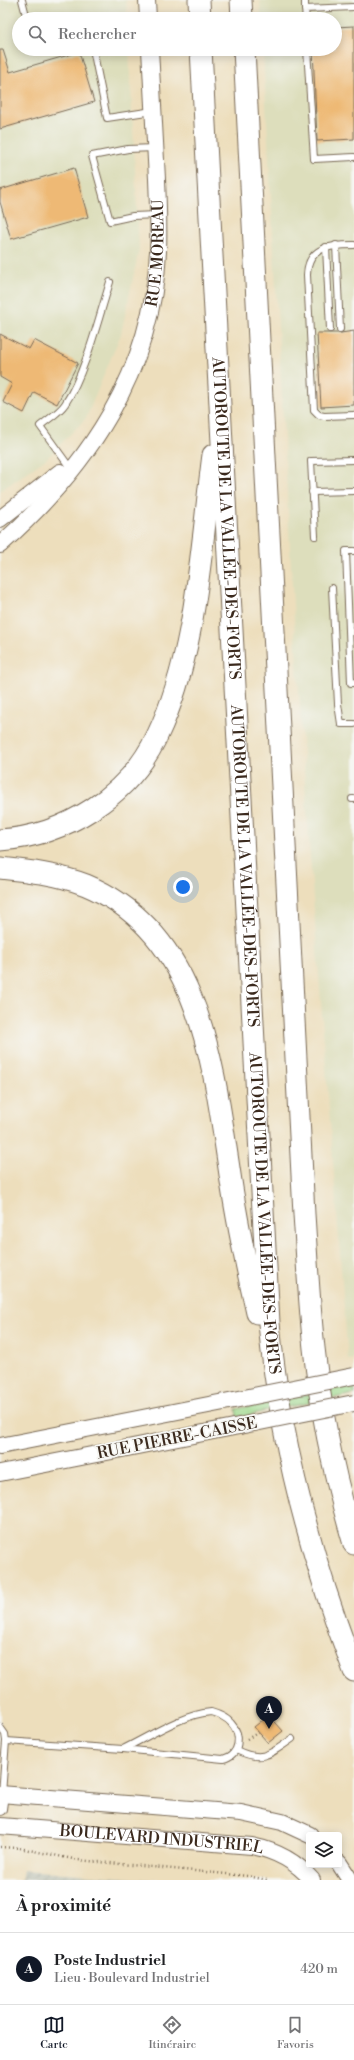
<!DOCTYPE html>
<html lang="fr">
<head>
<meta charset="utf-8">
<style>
	body { margin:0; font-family:"Libre Bodoni",serif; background:#f2f2f2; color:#202124 }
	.controls { position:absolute; right:12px; bottom:12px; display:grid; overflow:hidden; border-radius:4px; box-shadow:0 2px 10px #0003 }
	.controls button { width:36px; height:36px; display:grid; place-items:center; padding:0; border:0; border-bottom:1px solid #e0e0e0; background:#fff; color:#202124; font:20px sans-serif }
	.you { position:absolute; left:183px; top:887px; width:14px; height:14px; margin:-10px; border:3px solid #fff; border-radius:50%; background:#1a73e8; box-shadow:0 0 0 6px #1a73e833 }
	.badge { display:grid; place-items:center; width:26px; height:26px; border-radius:50%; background:#111827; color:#fff; font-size:13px; font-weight:700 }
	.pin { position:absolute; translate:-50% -33px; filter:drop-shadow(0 1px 2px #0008) }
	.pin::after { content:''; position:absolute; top:21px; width:14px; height:12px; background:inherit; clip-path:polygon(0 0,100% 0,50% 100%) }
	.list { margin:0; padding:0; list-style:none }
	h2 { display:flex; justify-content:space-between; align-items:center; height:52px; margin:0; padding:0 16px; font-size:17px }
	h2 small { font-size:13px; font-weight:400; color:#757577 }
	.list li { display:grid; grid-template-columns:26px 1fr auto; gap:12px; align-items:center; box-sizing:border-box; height:72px; padding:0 16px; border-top:1px solid #e0e0e0 }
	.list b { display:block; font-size:15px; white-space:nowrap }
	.list p { margin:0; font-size:13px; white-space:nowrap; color:#757577 }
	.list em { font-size:13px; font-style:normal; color:#757577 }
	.icon { flex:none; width:22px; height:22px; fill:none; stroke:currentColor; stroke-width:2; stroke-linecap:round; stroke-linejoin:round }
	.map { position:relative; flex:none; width:354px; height:1880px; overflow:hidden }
	.search { position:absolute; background:#fff; box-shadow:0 2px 10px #0003; left:12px; right:12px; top:12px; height:44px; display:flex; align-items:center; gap:10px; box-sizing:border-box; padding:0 14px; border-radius:22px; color:#757577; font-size:15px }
	.sheet { height:124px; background:#fff }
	nav { display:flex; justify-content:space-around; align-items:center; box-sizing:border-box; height:56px; border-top:1px solid #e0e0e0; background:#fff; font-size:11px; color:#757577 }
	nav a { display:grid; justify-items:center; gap:2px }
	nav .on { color:#111827 }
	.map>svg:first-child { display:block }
	.built { fill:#dddebc }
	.industrial { fill:url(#industrial-furrows) }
	.grass { fill:url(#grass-tufts); stroke:#6c8154 }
	.building { fill:#eeb974 }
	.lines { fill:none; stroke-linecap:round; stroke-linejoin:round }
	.lane-casing { stroke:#796955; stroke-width:8 }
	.street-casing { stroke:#796955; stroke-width:14 }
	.secondary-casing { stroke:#796955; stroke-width:18 }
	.highway-casing { stroke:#796955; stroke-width:23 }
	.path { stroke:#796955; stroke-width:2.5; stroke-dasharray:1 3; stroke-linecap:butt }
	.lane { stroke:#fff; stroke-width:6 }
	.street { stroke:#fff; stroke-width:12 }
	.secondary { stroke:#fff; stroke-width:16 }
	.highway { stroke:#fff; stroke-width:21 }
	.secondary-bridge-casing { stroke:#796955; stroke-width:18; stroke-linecap:butt }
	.secondary-bridge { stroke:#fff; stroke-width:16 }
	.labels { text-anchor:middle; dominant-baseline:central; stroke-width:3.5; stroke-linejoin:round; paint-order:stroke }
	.street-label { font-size:16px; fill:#3b2a1e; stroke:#f6f6f2 }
</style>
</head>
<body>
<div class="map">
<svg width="354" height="1880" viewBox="0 0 354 1880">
	<defs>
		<pattern id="industrial-furrows" width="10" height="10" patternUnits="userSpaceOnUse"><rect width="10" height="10" fill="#c2c6b9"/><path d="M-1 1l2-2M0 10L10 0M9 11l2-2" fill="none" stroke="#a8aa9f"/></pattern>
		<pattern id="grass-tufts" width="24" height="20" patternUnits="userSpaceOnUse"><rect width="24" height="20" fill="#9ed88b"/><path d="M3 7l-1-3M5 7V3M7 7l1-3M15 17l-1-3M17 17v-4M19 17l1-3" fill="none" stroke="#89ba78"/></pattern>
	</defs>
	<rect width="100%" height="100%" fill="#f6f6f2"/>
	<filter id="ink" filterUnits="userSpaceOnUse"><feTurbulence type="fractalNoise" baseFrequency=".025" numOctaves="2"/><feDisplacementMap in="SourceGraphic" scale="8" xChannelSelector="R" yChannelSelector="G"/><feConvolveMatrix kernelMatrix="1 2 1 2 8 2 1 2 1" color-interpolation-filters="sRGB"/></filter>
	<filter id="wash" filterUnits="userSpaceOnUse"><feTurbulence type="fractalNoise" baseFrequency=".012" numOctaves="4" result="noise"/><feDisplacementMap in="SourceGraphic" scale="16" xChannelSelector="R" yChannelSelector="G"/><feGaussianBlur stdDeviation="0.9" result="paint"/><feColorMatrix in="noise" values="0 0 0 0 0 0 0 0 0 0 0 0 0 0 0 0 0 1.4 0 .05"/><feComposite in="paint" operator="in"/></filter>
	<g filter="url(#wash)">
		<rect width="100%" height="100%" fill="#eddebc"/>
		<!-- built -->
		<g class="built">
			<polygon points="0,0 126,0 127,19 19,19 19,49 129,49 139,250 121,334 86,418 46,459 0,491"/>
			<polygon points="260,0 354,0 354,1359 348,1360 310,857 293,604 263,49 335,49 335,19 261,19"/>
		</g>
		<!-- industrial -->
		<polygon class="industrial" points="23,1870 159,1880 166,1880 21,1880"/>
		<!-- grass -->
		<polygon class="grass" points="354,1385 354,1394 237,1417 236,1409"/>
		<g id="blocks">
			<!-- building -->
			<g class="building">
				<polygon points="354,26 354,139 317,141 313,49 335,49 335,27"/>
				<polygon points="0,50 3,50 10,72 79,52 94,102 0,129"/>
				<polygon points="74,168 88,217 11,239 0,202 0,190"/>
				<polygon points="354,331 354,405 321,407 317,333 341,333"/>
				<polygon points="0,334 29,349 34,340 78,363 57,404 34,392 24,413 3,402 12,384 0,377"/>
				<polygon points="269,1715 283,1731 268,1743 254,1727"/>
			</g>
		</g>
	</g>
	<g filter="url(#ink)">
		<use href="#blocks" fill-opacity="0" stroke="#796955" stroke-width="1"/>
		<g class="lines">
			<defs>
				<g id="lane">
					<polyline points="22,0 27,19"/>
					<polyline points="305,0 305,9"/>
					<polyline points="306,19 305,9 354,7"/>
					<polyline points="93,49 107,118 153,111"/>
					<polyline points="307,49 314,159 354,157"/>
					<polyline points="155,148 128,149 92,156 110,221 133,216 157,215"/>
					<polyline points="336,245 340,329"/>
					<path d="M354,245C331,245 308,246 307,275L314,410L319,415L324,416L354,415"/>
					<polyline points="326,247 330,329"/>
					<path d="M71,469L40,426C48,419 59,413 65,404C85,374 99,317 110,282"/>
					<polyline points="312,492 354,491"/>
					<polyline points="315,536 311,461 354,460"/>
					<polyline points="354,551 346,551 351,683 354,683"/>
					<polyline points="332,588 338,704 341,724 354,724"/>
					<polyline points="352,799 354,799"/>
					<path d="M211,1712C218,1714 226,1717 231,1723C242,1735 240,1755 223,1759L123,1749C148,1737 183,1714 211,1712Z"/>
					<polyline points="0,1727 5,1734 6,1741 2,1794"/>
					<polyline points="6,1741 123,1749"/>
					<path d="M236,1750C263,1763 270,1754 292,1739"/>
				</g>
				<polyline id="street" points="0,1809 2,1794"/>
				<g id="secondary">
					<polyline points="147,0 148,19"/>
					<polyline points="0,519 60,472"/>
					<path id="s1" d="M0,545C88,467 153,372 158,251C159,227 158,203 157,179C155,135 152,92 150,49"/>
					<polyline points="0,1446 234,1400"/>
					<polyline points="0,1473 239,1426"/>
					<polyline points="0,1794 241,1813 282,1822 310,1835"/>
					<path id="s2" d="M0,1826L252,1846C277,1851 296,1861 312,1880"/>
					<polyline points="339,1863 350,1880"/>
				</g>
				<g id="highway">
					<polyline points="199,0 200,19"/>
					<polyline points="241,0 242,19"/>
					<path id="s3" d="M201,49L269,1323C280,1444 311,1558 354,1671"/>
					<path d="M244,49L304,1214C307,1259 309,1303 314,1348C321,1414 335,1480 354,1544"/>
					<path d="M0,840C65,836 129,796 157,736C197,654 201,544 213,455"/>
					<path d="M0,868C29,871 58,874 86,885C199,932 213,1062 229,1168C236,1217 246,1265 257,1313"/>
				</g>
			</defs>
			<!-- lane casing -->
			<use href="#lane" class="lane-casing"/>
			<!-- street casing -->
			<use href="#street" class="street-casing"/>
			<!-- secondary casing -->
			<use href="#secondary" class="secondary-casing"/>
			<!-- highway casing -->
			<use href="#highway" class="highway-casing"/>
			<!-- path -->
			<g class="path">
				<polyline points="247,1739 259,1732"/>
				<polyline points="0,1847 19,1848 78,1860 248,1876 267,1880"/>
			</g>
			<!-- lane -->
			<use href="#lane" class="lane"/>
			<!-- street -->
			<use href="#street" class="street"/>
			<!-- secondary -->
			<use href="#secondary" class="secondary"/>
			<!-- highway -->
			<use href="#highway" class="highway"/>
			<defs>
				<g id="secondary-bridge">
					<polyline points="234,1400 354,1376"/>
					<polyline points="239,1426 354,1403"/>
				</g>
			</defs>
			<!-- secondary-bridge casing -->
			<use href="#secondary-bridge" class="secondary-bridge-casing"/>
			<!-- secondary-bridge -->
			<use href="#secondary-bridge" class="secondary-bridge"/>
		</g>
	</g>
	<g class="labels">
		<!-- street labels -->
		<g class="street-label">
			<text stroke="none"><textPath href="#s1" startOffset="341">RUE MOREAU</textPath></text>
			<text stroke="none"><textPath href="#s3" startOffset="470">AUTOROUTE DE LA VALLÉE-DES-FORTS</textPath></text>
			<text stroke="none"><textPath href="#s3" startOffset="818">AUTOROUTE DE LA VALLÉE-DES-FORTS</textPath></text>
			<text stroke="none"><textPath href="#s3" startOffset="1166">AUTOROUTE DE LA VALLÉE-DES-FORTS</textPath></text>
			<text transform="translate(177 1438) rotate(-11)">RUE PIERRE-CAISSE</text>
			<text stroke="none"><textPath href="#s2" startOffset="162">BOULEVARD INDUSTRIEL</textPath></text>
		</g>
	</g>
</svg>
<div class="controls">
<button><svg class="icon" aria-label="layers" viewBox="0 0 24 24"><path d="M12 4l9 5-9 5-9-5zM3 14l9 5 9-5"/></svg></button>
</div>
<div class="you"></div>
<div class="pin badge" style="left:269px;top:1729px">A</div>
<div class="search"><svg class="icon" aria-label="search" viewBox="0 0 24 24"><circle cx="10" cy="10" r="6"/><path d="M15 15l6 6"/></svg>Rechercher</div>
</div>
<section class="sheet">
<h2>À proximité<small></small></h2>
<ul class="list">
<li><span class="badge">A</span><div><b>Poste Industriel</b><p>Lieu · Boulevard Industriel</p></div><em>420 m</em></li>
</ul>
</section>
<nav>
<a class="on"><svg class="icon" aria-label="map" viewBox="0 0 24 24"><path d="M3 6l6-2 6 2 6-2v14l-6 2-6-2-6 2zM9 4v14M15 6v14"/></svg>Carte</a>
<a><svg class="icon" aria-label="directions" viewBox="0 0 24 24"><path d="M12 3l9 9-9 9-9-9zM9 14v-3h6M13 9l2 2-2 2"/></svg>Itinéraire</a>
<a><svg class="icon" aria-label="saved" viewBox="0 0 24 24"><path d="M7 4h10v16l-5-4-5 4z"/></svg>Favoris</a>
</nav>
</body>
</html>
